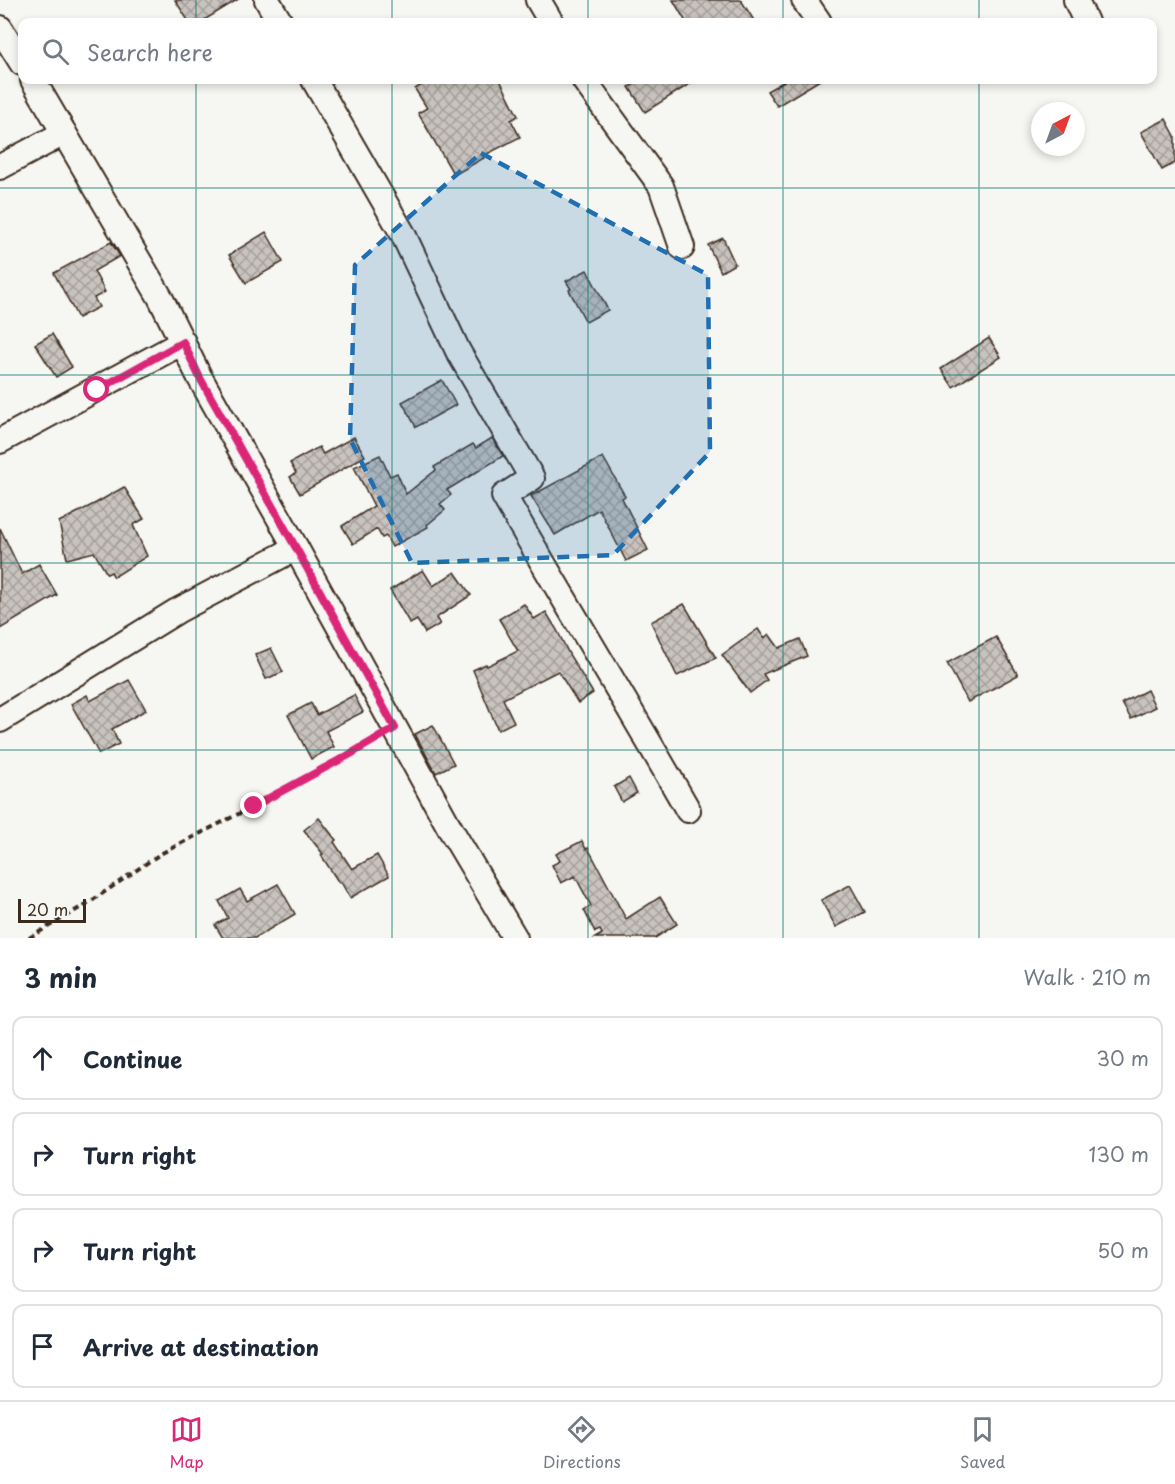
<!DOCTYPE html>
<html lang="en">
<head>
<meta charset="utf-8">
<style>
	body { margin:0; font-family:"Playpen Sans",sans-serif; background:#f6f6f7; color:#1f2937 }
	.compass { position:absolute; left:1031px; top:102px; width:54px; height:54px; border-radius:50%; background:#fff; box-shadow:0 3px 9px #0003; rotate:41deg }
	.scale { position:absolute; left:18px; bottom:15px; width:68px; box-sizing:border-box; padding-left:6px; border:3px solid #3b2a1e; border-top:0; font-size:16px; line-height:21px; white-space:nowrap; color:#3b2a1e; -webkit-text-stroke:4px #f6f6f2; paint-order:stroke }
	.stop { position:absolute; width:18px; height:18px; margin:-14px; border:4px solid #db2777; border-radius:50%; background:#fff }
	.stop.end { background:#db2777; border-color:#fff; box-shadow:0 2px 6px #0008 }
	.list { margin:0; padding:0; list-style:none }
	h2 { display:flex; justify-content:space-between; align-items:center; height:78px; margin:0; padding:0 24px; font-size:26px }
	h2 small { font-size:20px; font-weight:400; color:#747a83 }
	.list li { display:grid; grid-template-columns:39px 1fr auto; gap:18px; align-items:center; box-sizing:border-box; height:84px; margin:0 12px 12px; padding:0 12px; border:2px solid #e0e1e3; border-radius:12px }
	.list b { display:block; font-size:22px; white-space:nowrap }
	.list em { font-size:20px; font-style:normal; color:#747a83 }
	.icon { flex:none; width:33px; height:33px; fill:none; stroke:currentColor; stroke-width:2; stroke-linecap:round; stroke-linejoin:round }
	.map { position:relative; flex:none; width:1175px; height:938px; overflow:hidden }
	.search { position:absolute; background:#fff; box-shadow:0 3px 9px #0003; left:18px; right:18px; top:18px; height:66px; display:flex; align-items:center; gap:15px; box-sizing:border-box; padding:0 21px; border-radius:12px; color:#747a83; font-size:22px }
	.sheet { height:462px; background:#fff }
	nav { display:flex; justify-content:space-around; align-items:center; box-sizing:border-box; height:84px; border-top:2px solid #e0e1e3; background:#fff; font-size:16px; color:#747a83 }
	nav a { display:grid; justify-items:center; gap:3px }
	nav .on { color:#db2777 }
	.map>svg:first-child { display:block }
	.building { fill:url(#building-cross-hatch); stroke:#3b2a1e; stroke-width:1.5 }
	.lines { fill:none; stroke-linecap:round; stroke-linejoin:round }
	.street-casing { stroke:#3b2a1e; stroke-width:28 }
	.path { stroke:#3b2a1e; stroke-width:4; stroke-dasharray:6 4.5; stroke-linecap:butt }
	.street { stroke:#f6f6f2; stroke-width:24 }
	.route { stroke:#db2777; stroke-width:8 }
	.marked { fill:#1f6fb2; fill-opacity:0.2; stroke:#1f6fb2; stroke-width:4.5; stroke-dasharray:12 8; stroke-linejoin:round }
	.grid { fill:none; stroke:#0f766e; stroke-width:1.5; stroke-opacity:0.55 }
</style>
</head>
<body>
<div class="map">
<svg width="1175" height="938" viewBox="0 0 1175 938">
	<defs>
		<pattern id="building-cross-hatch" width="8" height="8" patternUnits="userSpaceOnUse" patternTransform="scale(1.5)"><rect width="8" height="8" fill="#c8c3be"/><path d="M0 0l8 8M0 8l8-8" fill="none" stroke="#a49f9a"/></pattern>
	</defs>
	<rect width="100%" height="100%" fill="#f6f6f2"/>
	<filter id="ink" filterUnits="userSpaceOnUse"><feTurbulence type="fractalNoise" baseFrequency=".0167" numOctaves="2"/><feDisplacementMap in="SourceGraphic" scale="12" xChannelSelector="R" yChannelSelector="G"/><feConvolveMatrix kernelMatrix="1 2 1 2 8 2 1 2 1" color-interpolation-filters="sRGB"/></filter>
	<g filter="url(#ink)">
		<!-- building -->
		<g class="building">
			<polygon points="175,0 237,0 201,22 189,22"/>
			<polygon points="673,0 741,0 755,22 686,22"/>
			<polygon points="430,80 500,80 518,116 511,120 520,137 483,156 484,158 454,175 418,113 427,108 415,89"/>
			<polygon points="641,80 696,80 645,112 629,87"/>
			<polygon points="786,80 820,80 777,106 767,91"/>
			<polygon points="1166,119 1175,136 1175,163 1162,170 1141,132"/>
			<polygon points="266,232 283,262 246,283 229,255"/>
			<polygon points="723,238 735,264 721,272 708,245"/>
			<polygon points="111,242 120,256 94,271 105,292 94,298 99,307 78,318 54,273"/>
			<polygon points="587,270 608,310 586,322 569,290 571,289 566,281"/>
			<polygon points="52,334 72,367 56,377 35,344"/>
			<polygon points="989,338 1001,357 953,387 941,369"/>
			<polygon points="442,380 456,405 416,427 402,402"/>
			<polygon points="354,437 365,456 300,494 290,477 296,473 290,463 319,447 323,454"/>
			<polygon points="492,438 503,456 447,490 451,495 440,504 445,510 427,525 428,527 392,547 386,536 382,538 377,529 353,544 342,526 374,506 354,467 380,455 390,476 397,473 406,494 436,470 434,467 473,444 476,448"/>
			<polygon points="603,457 625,496 622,498 648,550 626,561 599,509 555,535 531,496"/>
			<polygon points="124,487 144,519 133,525 147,556 114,577 111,572 107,574 94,552 67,559 59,522 96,503"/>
			<polygon points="0,528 22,574 39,564 57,595 0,629"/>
			<polygon points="423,570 433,586 455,572 471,595 436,618 440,624 425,633 417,620 410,624 390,590"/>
			<polygon points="524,604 534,619 546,612 557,630 570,656 593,693 578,703 558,671 503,699 514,722 498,730 473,670 486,664 487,666 518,651 499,619"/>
			<polygon points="684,604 716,658 677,676 651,622"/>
			<polygon points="758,629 764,638 769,634 779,648 800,639 807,656 763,674 767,680 750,693 722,655"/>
			<polygon points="996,637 1018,675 968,702 947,663"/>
			<polygon points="271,648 283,672 266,679 255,655"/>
			<polygon points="129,680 146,710 112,729 119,744 99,754 71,704 87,695 90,701"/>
			<polygon points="1147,690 1155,707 1131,719 1122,703"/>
			<polygon points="354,695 363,712 326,731 334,747 311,759 288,715 311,703 317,715"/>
			<polygon points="433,725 454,764 436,773 415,734"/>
			<polygon points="629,778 637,793 622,802 614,787"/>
			<polygon points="319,818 336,840 334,842 352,869 377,855 389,876 350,898 341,882 339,883 321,855 323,854 304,830"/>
			<polygon points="582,841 586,849 588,848 626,919 660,897 677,924 655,938 595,938 602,934 600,930 595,932 584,910 591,906 575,876 561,883 552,865 560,861 556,854"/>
			<polygon points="278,884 295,914 255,938 223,938 215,925 228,918 219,901 240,889 247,901"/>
			<polygon points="850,885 865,912 836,927 821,900"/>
		</g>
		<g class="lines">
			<defs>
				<g id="street">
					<polyline points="267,0 280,22"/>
					<polyline points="538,0 551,22"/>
					<polyline points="804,0 819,22"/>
					<polyline points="1076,0 1086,22"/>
					<polyline points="0,28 22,63"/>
					<polyline points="33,80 160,297 200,378 296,548 452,832 515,938"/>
					<path d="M314,80L403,234L458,351L532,478L504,496C564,601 628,704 688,810"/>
					<polyline points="584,80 661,186 682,247"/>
					<polyline points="0,167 64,133"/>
					<polyline points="0,441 183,342"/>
					<polyline points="0,720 177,611 296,548"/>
				</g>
			</defs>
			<!-- street casing -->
			<use href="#street" class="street-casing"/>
			<!-- path -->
			<polyline class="path" points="29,938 90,902 160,854 254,806 377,739"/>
			<!-- street -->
			<use href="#street" class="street"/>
		</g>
	</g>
	<g class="lines" filter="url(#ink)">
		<!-- route -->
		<polyline class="route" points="97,390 183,342 200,378 296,548 395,728 347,756 254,806"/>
	</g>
	<!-- marked area -->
	<path class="marked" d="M481,153L708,275L710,452L613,555L412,563L350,439L355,265Z"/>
	<!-- grid -->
	<path class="grid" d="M196,0V22M392,0V22M588,0V22M783,0V22M979,0V22M196,80V938M392,80V938M588,80V938M783,80V938M979,80V938M0,188H1175M0,375H1175M0,563H1175M0,750H1175"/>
</svg>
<svg class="compass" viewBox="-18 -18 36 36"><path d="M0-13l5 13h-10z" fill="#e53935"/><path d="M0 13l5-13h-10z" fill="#747a83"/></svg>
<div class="scale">20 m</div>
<div class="stop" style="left:97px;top:390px"></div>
<div class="stop end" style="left:254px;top:806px"></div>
<div class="search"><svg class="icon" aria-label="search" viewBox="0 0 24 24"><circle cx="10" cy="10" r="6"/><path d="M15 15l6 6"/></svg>Search here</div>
</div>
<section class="sheet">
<h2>3 min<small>Walk · 210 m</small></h2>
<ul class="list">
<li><svg class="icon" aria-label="ahead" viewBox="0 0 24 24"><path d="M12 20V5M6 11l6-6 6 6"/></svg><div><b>Continue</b></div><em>30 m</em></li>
<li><svg class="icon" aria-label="right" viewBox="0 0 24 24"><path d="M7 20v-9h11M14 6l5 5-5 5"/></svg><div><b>Turn right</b></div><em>130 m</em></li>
<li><svg class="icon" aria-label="right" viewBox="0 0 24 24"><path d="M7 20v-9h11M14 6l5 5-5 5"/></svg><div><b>Turn right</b></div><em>50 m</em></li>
<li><svg class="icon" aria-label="arrive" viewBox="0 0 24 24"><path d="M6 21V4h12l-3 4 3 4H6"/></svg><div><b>Arrive at destination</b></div></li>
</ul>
</section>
<nav>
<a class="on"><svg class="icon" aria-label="map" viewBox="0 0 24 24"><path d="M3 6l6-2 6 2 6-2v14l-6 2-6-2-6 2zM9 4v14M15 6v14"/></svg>Map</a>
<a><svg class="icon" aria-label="directions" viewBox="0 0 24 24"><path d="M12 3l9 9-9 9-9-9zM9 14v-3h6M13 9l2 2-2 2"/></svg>Directions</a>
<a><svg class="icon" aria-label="saved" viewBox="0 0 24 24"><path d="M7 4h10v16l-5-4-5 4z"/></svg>Saved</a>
</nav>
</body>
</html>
